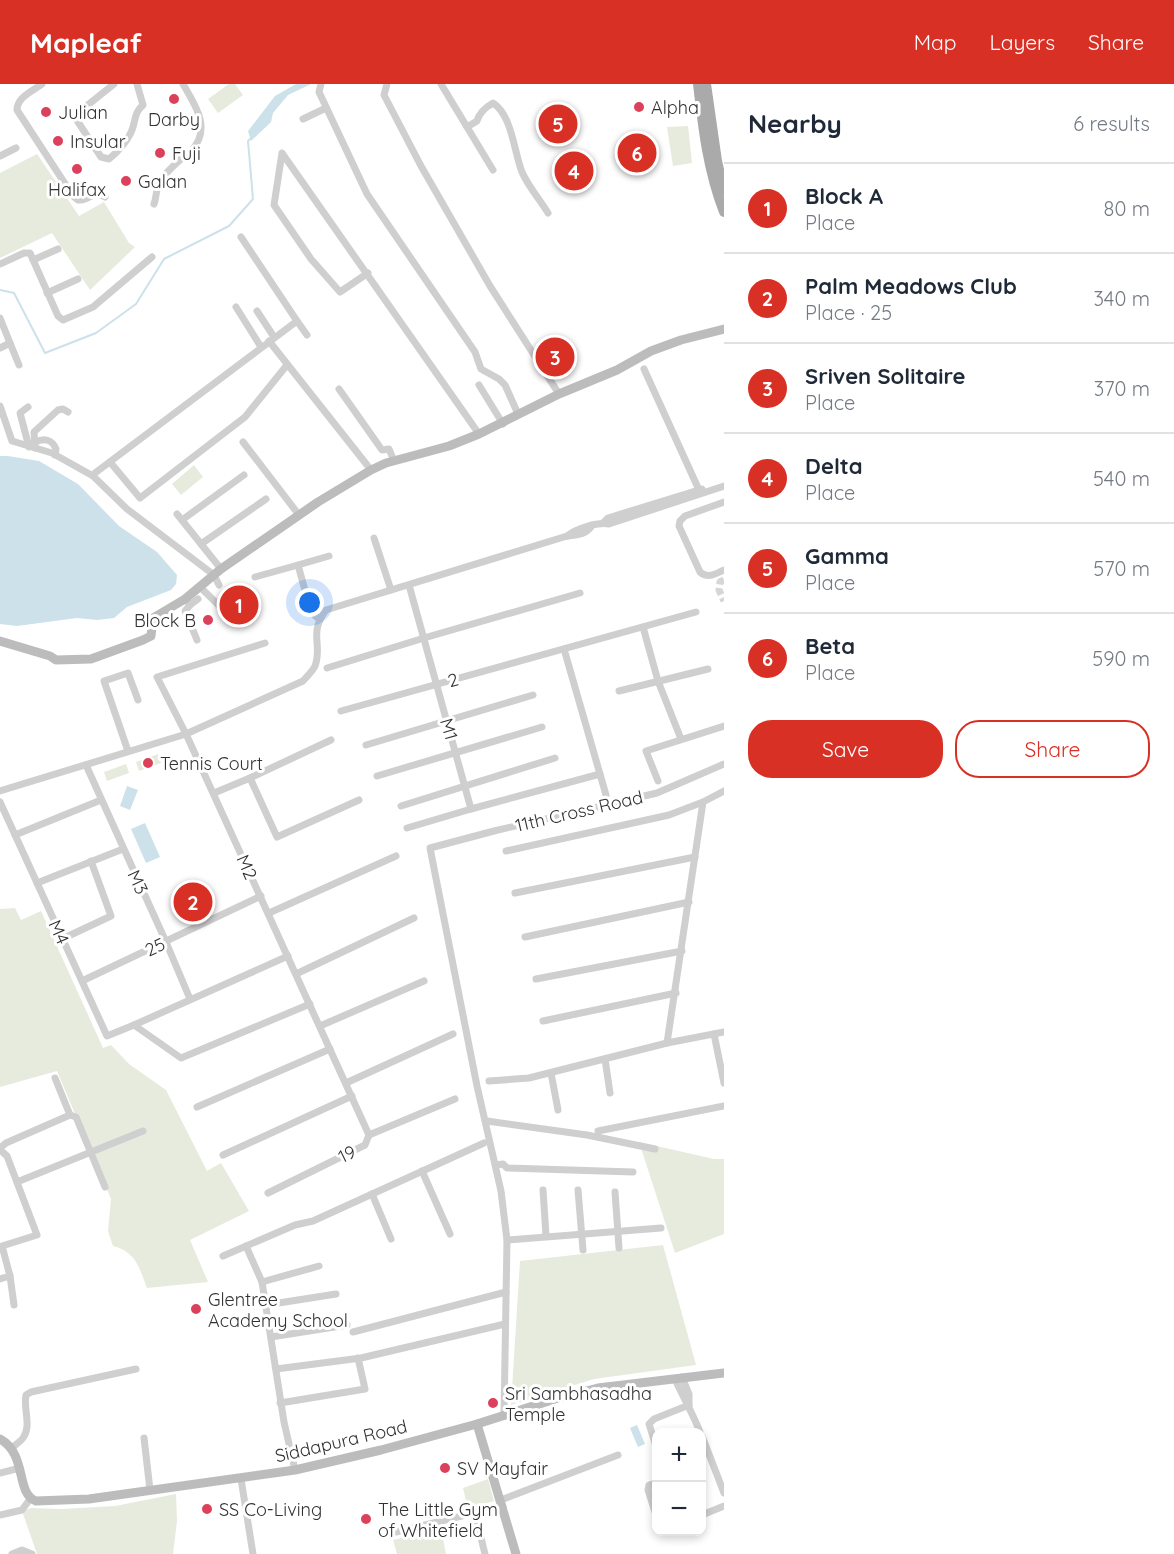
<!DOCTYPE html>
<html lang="en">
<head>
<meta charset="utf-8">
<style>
	body { margin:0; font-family:Quicksand,sans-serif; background:#f2f2f3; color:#1f2937 }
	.controls { position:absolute; right:18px; bottom:18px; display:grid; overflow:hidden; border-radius:12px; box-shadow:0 3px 9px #0003 }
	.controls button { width:54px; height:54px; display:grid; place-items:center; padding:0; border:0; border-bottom:2px solid #e0e1e3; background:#fff; color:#1f2937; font:30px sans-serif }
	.you { position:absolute; left:310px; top:519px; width:21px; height:21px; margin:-15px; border:4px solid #fff; border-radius:50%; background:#1a73e8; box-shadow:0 0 0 9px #1a73e833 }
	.badge { display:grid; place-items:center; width:39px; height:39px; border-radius:50%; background:#d93025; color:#fff; font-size:20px; font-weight:700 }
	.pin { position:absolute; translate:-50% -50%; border:3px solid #fff; box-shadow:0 2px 6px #0006 }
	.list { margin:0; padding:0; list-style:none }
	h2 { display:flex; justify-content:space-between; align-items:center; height:78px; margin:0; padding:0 24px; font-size:26px }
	h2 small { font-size:20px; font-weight:400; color:#747a83 }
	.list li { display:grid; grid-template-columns:39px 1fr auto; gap:18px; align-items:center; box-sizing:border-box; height:90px; padding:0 24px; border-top:2px solid #e0e1e3 }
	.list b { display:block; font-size:22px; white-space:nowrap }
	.list p { margin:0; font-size:20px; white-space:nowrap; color:#747a83 }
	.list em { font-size:20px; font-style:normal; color:#747a83 }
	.actions { display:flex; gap:12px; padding:18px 24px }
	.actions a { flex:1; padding:14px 0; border:2px solid #d93025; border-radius:24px; text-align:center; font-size:21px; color:#d93025 }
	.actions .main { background:#d93025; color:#fff }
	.map { position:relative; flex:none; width:724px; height:1470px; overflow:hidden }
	header { display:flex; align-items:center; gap:36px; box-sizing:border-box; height:84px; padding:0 30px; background:#d93025; color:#fff }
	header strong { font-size:28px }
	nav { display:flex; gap:33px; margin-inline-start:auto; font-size:21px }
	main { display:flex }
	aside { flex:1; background:#fff }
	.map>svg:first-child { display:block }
	.green { fill:#e6ebde }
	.water { fill:#cce1ea }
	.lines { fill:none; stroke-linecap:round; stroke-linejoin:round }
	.stream { stroke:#cce1ea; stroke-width:2 }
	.street-tunnel { stroke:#d6d6d6; stroke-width:7; stroke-dasharray:7 3.5; stroke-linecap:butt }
	.street { stroke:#cfcfcf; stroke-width:7 }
	.secondary { stroke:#bcbcbc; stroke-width:9 }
	.primary { stroke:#aaa; stroke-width:10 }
	.poi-dot { fill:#dc415b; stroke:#fff; stroke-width:2 }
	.labels { text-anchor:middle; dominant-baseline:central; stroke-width:6; stroke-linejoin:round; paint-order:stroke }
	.poi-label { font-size:18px; fill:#323232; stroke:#fff; text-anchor:start }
	.street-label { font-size:18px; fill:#323232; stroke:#fff }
</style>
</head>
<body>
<header>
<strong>Mapleaf</strong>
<nav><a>Map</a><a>Layers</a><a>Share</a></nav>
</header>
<main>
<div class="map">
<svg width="724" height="1470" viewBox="0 0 724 1470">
	<rect width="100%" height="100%" fill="#fff"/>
	<!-- green -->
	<g class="green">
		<polygon points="229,0 235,0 243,11 218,29 208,15"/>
		<polygon points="688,42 692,79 673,82 667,43"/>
		<polygon points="37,70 79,132 104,118 129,159 135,163 90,206 52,149 0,174 0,89"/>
		<polygon points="194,381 203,393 181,411 172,400"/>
		<polygon points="158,670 161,679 139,687 136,678"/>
		<polygon points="126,680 129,689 107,697 104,688"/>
		<path d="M15,824L21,836L41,827L103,964L111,961L129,980L166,1006L207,1087L221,1079L249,1127L190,1156L208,1198L147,1204C139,1183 136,1168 113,1162L108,1147L111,1115L57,987L0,1003V825Z"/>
		<polygon points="639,1058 714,1075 724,1075 724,1150 675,1169"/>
		<polygon points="663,1161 696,1281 594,1295 511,1321 520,1177"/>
		<polygon points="488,1395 494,1417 468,1425 463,1404"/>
		<polygon points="176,1410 177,1437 173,1470 37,1470 22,1427 31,1424 62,1425 115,1422"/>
		<polygon points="441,1445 446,1470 397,1470 393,1456"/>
	</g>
	<!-- water -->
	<g class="water">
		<polygon points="296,0 311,0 288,11 273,29 271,38 251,57 248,47 275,12"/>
		<polygon points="0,372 8,372 39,377 78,400 119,442 157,468 177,491 176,500 171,506 127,523 114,534 97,536 77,534 17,542 0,540"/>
		<polygon points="127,702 138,706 130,726 120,722"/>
		<polygon points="145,739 160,773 146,779 131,745"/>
		<polygon points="637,1341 645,1360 638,1363 630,1344"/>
	</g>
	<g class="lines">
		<!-- stream -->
		<polyline class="stream" points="0,206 14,209 45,269 96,249 136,220 164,175 229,142 253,115 248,57 251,54"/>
		<!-- street-tunnel -->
		<polyline class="street-tunnel" points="724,496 720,498 719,506 724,517"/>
		<!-- street -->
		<g class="street">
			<path d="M42,0C33,7 17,13 17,26L73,112L78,116C90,117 93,105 105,113"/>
			<path d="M114,0L79,28L76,35L101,73L109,75C118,68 130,54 133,43C136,33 135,28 143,21L137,0"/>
			<polyline points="321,0 319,8 367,110 475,268 481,285 499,295 505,301 518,330"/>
			<polyline points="387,0 384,11 421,82 490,202 559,310"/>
			<polyline points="441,0 493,86"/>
			<polyline points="303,35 326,24"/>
			<path d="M467,43L477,37C479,29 486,23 493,19C512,31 514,68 522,88C528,102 540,116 548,129"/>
			<polyline points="0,72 16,64"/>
			<path d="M154,120C157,113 155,106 160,98C165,89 174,81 182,74C185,71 190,68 193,65C211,43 195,21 183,0"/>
			<polyline points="33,176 58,165"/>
			<polyline points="0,180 24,169 30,169 58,232 63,236 93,223 152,173"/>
			<polyline points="368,189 340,208 311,175 274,121 282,69 479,350"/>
			<polyline points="47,209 78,195"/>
			<polyline points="236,223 261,263"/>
			<polyline points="257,227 274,253"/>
			<polyline points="0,234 10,259 0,264"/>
			<polyline points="297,237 307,251"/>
			<polyline points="269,257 371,386"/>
			<polyline points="10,259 19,281"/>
			<polyline points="644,285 699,406"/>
			<polyline points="479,301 503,340"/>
			<polyline points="339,305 382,366 389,365 394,377"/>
			<polyline points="0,322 12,357 52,369 93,392 127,425 214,491 219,501"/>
			<polyline points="28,323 20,329 29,363"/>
			<path d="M35,358C44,354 52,355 56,365L55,371"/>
			<polyline points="243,358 299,431"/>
			<polyline points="35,364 34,348 58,326 63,325 68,328"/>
			<polyline points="110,378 140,414 245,333 287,281"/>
			<polyline points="95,389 297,237 241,153"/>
			<path d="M724,418L685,432L680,437L679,442L700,488C708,495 715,490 724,486"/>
			<polyline points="177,430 221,485"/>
			<polyline points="182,436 244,391"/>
			<polyline points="603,439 608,434 702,405"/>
			<path d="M567,452C577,444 597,438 609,440L724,402"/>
			<polyline points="374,454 391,506"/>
			<polyline points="201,460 266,415"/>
			<polyline points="298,481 329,472"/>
			<polyline points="255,493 298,481 311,528 319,535"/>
			<polyline points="200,503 237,539"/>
			<polyline points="185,515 190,521 185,527 197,556"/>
			<polyline points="190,521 198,515"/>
			<polyline points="643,543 658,597 681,655"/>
			<polyline points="564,565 606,711"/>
			<polyline points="327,584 424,554 580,509"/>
			<polyline points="619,607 708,585"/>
			<polyline points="341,627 696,528"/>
			<polyline points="366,661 533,611"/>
			<polyline points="128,667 104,597 128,589 138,616"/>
			<polyline points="86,681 166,858 190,915"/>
			<polyline points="377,692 542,643"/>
			<polyline points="250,694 331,656"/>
			<polyline points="658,697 646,667 724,642"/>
			<polyline points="0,707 186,650 157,593 265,559"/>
			<polyline points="214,709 250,694 277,753 359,716"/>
			<polyline points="0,718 107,952 134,941 288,872"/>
			<polyline points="401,722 555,674"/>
			<polyline points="471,725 600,690"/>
			<polyline points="407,744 471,725 409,501"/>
			<polyline points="15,751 101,716"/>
			<polyline points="506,767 669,731 703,718"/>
			<polyline points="37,799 123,765"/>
			<polyline points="515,809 695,773"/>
			<polyline points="269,829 396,772"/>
			<polyline points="525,853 689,818"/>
			<polyline points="62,855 111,832 91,777"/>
			<polyline points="296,890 414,834"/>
			<polyline points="536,895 682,867"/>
			<polyline points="82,897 261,812"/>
			<polyline points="543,937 676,909"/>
			<polyline points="134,941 181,974 310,920"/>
			<polyline points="320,942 424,897"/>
			<polyline points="714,950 724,999"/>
			<polyline points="667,959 703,718 724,707"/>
			<polyline points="605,975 610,1009"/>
			<polyline points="551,989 558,1026"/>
			<polyline points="55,994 70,1031"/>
			<polyline points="489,997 529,994 667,959 724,948"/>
			<polyline points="346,999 453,950"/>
			<polyline points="197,1023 330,965"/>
			<polyline points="487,1037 587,1051 655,1065"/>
			<polyline points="598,1047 724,1022"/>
			<path d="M369,1051L186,650L303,597C306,593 313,587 315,582C323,561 308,550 326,526L567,452C577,451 585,451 591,443"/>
			<polyline points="0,1064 6,1059 70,1031 76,1033 105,1103"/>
			<polyline points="0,1066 7,1072 37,1151 2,1162 10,1192 0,1195"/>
			<polyline points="223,1071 352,1012"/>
			<polyline points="496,1081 503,1080 507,1084 633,1088"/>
			<polyline points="422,1087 450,1150"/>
			<polyline points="17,1098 143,1047"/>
			<polyline points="543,1106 546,1152"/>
			<polyline points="578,1106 583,1166"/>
			<polyline points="615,1108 619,1164"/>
			<polyline points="268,1109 365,1061 369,1051 455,1015"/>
			<polyline points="372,1110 391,1155"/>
			<polyline points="507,1156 661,1144"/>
			<polyline points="246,1162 262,1198 284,1338 295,1386"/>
			<polyline points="223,1172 295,1141 313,1137 484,1059"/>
			<polyline points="10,1192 14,1221"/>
			<polyline points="262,1198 319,1182"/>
			<polyline points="266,1221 336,1210"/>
			<polyline points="353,1248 506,1208"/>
			<polyline points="271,1253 347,1241"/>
			<polyline points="276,1285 361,1274 505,1240"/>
			<polyline points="682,1293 689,1310 689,1321"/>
			<path d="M675,1295C683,1313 693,1330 700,1348"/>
			<polyline points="280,1319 365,1305 358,1274"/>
			<polyline points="504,1332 507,1156 501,1107 477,1002 430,764 494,747 657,709 724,680"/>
			<polyline points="702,1352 724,1409"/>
			<polyline points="144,1354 150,1406"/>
			<polyline points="656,1362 649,1340 654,1335 689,1321"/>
			<path d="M12,1364C15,1361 20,1358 23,1354C32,1342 23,1325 26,1311L31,1308L136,1285"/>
			<polyline points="0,1389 20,1384"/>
			<polyline points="241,1395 253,1470"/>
			<polyline points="656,1399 649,1401 648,1406 656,1431"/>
			<polyline points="501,1416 618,1371"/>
			<polyline points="475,1429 485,1470"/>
			<polyline points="0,1431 22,1426 30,1415"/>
			<polyline points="702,1431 724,1422"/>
			<polyline points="396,1448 503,1422"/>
			<polyline points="12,1470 22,1466 32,1470"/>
		</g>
		<!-- secondary -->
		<g class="secondary">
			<polyline points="0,557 50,572 56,576 91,575 143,556 151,552 153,534 185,515 221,485 318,418 371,386 386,379 449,362 479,350 559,310 617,286 651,267 681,256 724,245"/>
			<polyline points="477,1340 516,1470"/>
			<path d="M0,1355C28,1371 15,1409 36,1417L89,1415L295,1386L381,1366L477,1340L555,1315L598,1304L724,1289"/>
		</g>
		<!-- primary -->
		<g class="primary">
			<path d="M698,0C703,44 708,87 724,128"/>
			<polyline points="706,0 717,77 724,107"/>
		</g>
	</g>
	<!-- markers -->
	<g class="poi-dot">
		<circle cx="174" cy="15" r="6"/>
		<circle cx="639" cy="23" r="6"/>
		<circle cx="46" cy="28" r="6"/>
		<circle cx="58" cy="57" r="6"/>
		<circle cx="160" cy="69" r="6"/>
		<circle cx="77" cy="85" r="6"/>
		<circle cx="126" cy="97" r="6"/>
		<circle cx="208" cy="536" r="6"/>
		<circle cx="148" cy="679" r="6"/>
		<circle cx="196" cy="1225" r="6"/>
		<circle cx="493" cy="1319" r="6"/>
		<circle cx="445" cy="1384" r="6"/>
		<circle cx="207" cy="1425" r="6"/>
		<circle cx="366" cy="1435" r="6"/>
	</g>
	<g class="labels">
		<!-- poi labels -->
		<g class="poi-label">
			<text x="651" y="23">Alpha</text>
			<text x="58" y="28">Julian</text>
			<text x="174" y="35" text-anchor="middle">Darby</text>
			<text x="70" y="57">Insular</text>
			<text x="172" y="69">Fuji</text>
			<text x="138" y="97">Galan</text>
			<text x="77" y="105" text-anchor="middle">Halifax</text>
			<text x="196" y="536" text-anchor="end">Block B</text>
			<text x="160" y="679">Tennis Court</text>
			<text x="208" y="1215">Glentree<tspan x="208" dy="21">Academy School</tspan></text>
			<text x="505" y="1309">Sri Sambhasadha<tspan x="505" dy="21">Temple</tspan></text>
			<text x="457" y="1384">SV Mayfair</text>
			<text x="219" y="1425">SS Co-Living</text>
			<text x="378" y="1425">The Little Gym<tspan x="378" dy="21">of Whitefield</tspan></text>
		</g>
		<!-- street labels -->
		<g class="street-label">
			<text transform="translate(453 596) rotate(-16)">2</text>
			<text transform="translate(449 645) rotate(74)">M1</text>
			<text transform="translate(579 727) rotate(-13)">11th Cross Road</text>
			<text transform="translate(247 783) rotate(66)">M2</text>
			<text transform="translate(138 798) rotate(65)">M3</text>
			<text transform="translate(59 848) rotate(66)">M4</text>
			<text transform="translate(155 863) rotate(-25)">25</text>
			<text transform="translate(347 1070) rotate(-26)">19</text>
			<text transform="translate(341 1357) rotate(-13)">Siddapura Road</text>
		</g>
	</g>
</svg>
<div class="controls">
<button>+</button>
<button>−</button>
</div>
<div class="you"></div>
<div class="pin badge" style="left:239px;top:521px">1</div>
<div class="pin badge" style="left:193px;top:818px">2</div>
<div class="pin badge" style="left:555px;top:273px">3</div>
<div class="pin badge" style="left:574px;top:87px">4</div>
<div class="pin badge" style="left:558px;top:40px">5</div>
<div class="pin badge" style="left:637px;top:69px">6</div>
</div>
<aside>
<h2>Nearby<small>6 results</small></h2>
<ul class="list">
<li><span class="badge">1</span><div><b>Block A</b><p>Place</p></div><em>80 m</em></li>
<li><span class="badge">2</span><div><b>Palm Meadows Club</b><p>Place · 25</p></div><em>340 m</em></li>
<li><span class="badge">3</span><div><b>Sriven Solitaire</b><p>Place</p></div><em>370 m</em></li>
<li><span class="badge">4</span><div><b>Delta</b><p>Place</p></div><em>540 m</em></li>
<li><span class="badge">5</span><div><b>Gamma</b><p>Place</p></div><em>570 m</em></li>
<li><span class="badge">6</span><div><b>Beta</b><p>Place</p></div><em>590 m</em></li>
</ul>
<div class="actions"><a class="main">Save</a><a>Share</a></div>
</aside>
</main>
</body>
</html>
